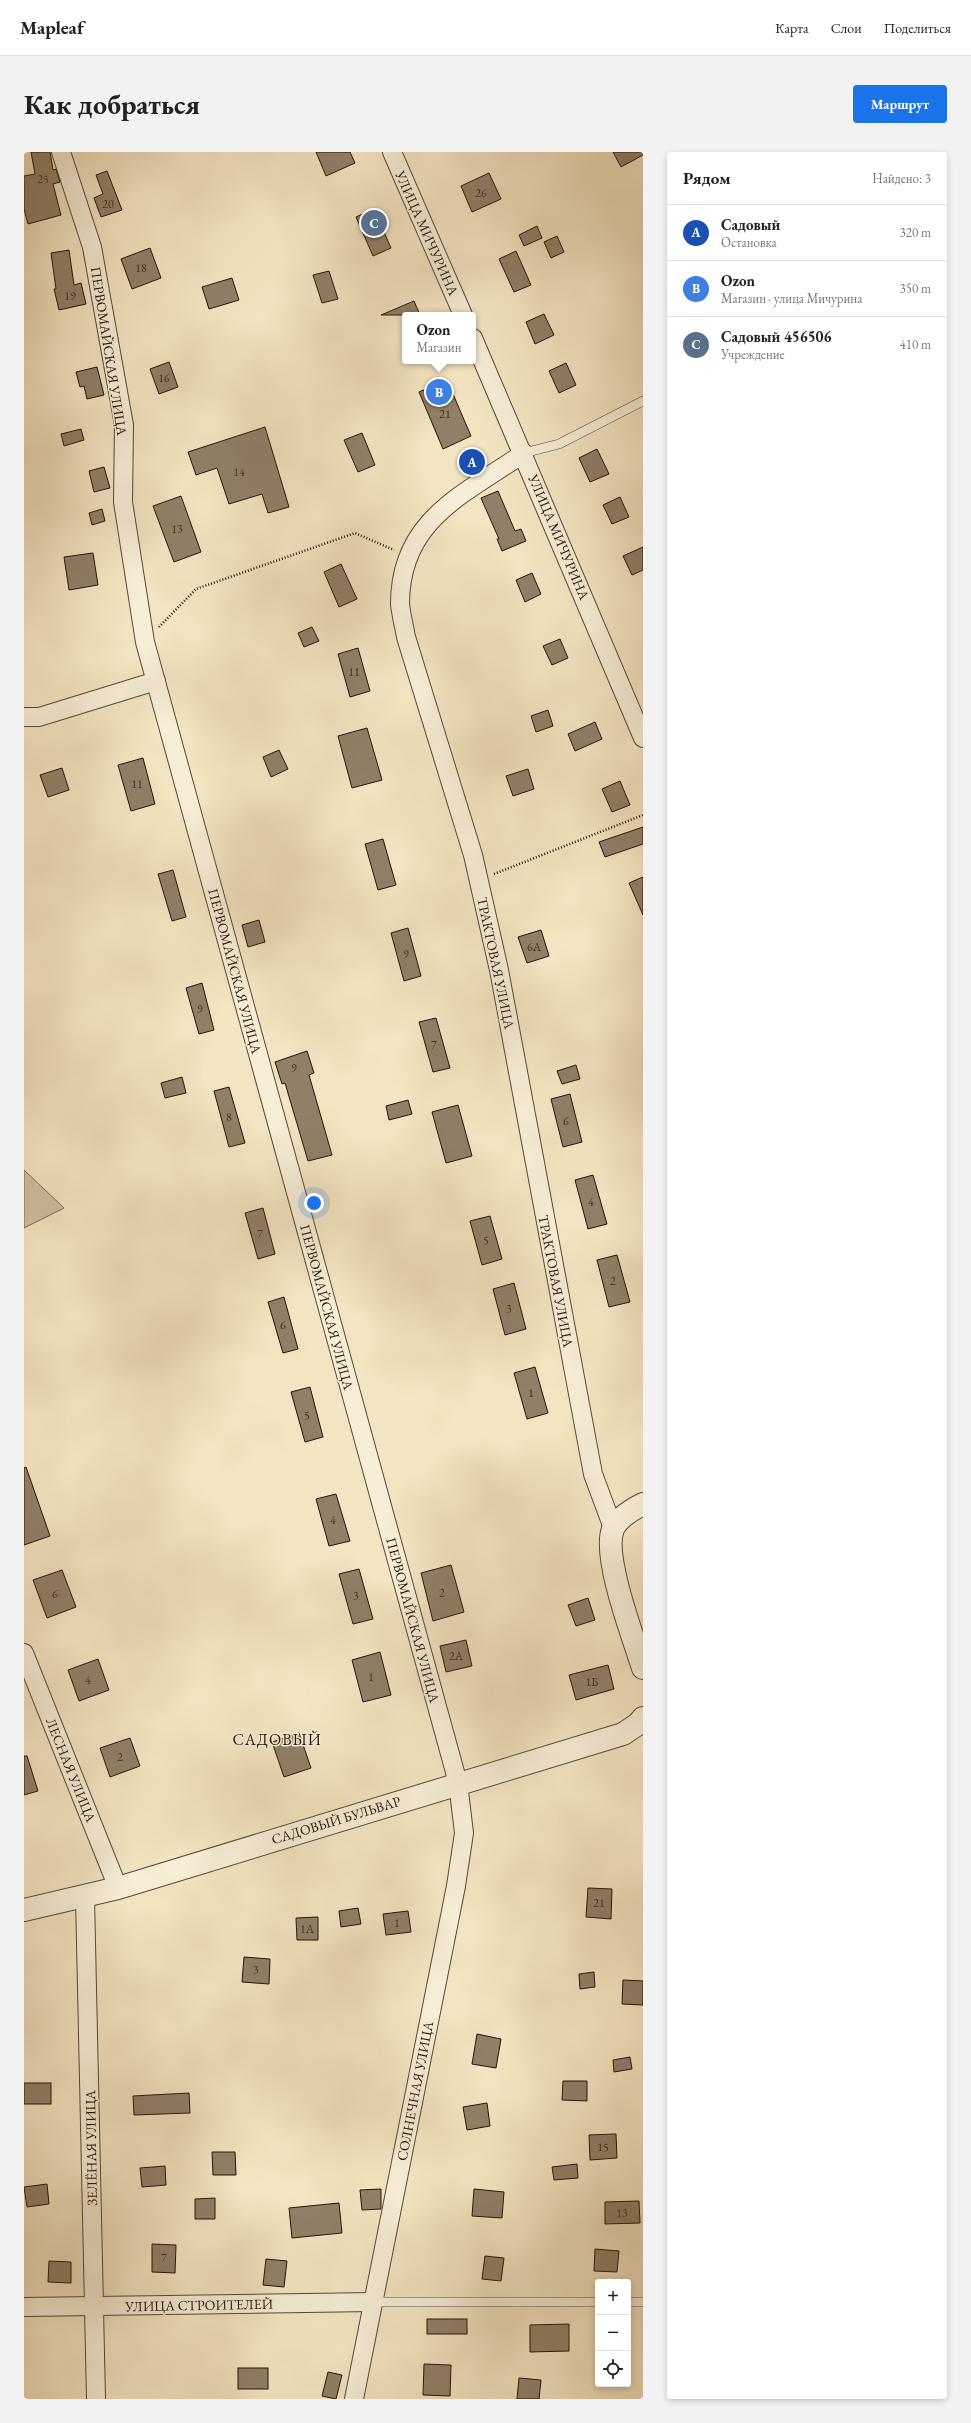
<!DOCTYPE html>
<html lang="ru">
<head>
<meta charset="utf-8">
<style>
	body { margin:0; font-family:"EB Garamond",serif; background:#f2f2f2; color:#222 }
	.controls { position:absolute; right:12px; bottom:12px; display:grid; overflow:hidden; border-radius:4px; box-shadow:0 2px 6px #0003 }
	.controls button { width:36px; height:36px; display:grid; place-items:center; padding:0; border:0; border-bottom:1px solid #e0e0e0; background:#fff; color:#222; font:20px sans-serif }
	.you { position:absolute; left:290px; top:1051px; width:14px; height:14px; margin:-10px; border:3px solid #fff; border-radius:50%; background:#1a73e8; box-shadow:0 0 0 6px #1a73e833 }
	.badge { display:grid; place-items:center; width:26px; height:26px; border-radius:50%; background:#1a73e8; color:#fff; font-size:13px; font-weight:700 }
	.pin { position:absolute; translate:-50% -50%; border:2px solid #fff; box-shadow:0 1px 4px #0006 }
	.popup { position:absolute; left:378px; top:160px; width:74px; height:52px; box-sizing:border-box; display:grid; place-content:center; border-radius:4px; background:#fff; filter:drop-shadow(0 1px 3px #0005); font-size:13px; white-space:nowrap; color:#767676 }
	.popup b { font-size:15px; color:#222 }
	.popup::after { content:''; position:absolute; left:50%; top:100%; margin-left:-8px; border:8px solid transparent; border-top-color:#fff }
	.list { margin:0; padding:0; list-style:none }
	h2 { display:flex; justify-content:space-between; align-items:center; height:52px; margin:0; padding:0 16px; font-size:17px }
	h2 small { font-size:13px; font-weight:400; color:#767676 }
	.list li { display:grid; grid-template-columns:26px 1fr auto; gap:12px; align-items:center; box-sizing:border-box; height:56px; padding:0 16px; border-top:1px solid #e0e0e0 }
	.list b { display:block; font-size:15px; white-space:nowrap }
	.list p { margin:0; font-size:13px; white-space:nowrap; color:#767676 }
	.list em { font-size:13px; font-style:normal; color:#767676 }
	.icon { flex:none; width:22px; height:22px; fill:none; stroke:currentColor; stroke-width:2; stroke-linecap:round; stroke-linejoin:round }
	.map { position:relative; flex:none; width:619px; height:2247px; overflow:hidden; border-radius:4px }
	header { display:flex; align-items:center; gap:24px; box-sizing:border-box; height:56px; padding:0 20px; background:#fff; border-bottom:1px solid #e0e0e0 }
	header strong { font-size:19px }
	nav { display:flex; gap:22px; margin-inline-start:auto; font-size:14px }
	.intro { display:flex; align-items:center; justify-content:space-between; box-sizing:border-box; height:96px; padding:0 24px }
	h1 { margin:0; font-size:28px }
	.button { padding:10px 18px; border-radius:4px; background:#1a73e8; color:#fff; font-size:14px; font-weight:700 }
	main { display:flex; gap:24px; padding:0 24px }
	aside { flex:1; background:#fff; border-radius:4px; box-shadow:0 2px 6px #0003 }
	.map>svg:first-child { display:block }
	.green { fill:#d0c1a2; stroke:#7a6a55 }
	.building { fill:#908068; stroke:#251308 }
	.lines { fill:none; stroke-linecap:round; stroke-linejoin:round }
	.service-casing { stroke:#584836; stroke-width:10 }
	.minor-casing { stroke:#584836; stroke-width:20 }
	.tertiary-casing { stroke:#584836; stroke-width:24 }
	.path { stroke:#251308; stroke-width:2.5; stroke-dasharray:1 2; stroke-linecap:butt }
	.service { stroke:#f7eed7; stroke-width:9 }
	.minor { stroke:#f7eed7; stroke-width:18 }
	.tertiary { stroke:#f7eed7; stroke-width:22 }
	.labels { text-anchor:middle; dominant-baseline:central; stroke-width:3; stroke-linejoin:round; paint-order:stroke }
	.number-label { font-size:12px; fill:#402e20 }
	.street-label { font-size:14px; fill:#251308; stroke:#f7eed7 }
	.quarter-label { font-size:16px; letter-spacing:1px; fill:#251308; stroke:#f7eed7 }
</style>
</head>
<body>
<header>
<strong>Mapleaf</strong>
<nav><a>Карта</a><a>Слои</a><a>Поделиться</a></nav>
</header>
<div class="intro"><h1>Как добраться</h1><a class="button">Маршрут</a></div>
<main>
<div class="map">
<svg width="619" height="2247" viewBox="0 0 619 2247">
	<rect width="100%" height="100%" fill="#f3e5c1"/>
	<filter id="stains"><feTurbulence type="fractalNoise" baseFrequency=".005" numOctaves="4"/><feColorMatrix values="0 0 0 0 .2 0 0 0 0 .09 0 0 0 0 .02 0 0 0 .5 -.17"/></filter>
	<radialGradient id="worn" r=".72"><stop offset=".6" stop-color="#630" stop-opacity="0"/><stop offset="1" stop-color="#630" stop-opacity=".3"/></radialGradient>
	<!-- green -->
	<polygon class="green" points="0,1018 40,1056 0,1076"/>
	<!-- building -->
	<g class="building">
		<polygon points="7,0 26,0 29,18 32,17 36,30 29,32 37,63 4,72 0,57 0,24 11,22"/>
		<polygon points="292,0 326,0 331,11 302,24"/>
		<polygon points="589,0 619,0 619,3 597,15"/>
		<polygon points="83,19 98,58 77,65 70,46 79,42 72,23"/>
		<polygon points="465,21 477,47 448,60 437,34"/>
		<polygon points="350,57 367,96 349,104 332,65"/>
		<polygon points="513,74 518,86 500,94 495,83"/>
		<polygon points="533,84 540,100 527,106 520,90"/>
		<polygon points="126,96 137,126 108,137 97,107"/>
		<polygon points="45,98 50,133 57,131 62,152 35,158 30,137 32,137 27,101"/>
		<polygon points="492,99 507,133 490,140 475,107"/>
		<polygon points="305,119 314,147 298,151 289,123"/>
		<polygon points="208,126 215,148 185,157 178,135"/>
		<polygon points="390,149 396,163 357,163"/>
		<polygon points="520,162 530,183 511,192 502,170"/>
		<polygon points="145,210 154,235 135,242 126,217"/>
		<polygon points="542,211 552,233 535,241 525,219"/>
		<polygon points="73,215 80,243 63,247 60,234 56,235 52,220"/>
		<polygon points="423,228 447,284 419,297 395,240"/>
		<polygon points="241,275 265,355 244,361 238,342 205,352 193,316 172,323 164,300"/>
		<polygon points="57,277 60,288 40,294 37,282"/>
		<polygon points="338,281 351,313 334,320 320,288"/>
		<polygon points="573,297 585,322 566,330 555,306"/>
		<polygon points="80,315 86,336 70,340 65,319"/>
		<polygon points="474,339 491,379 497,377 502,389 478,399 473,387 475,387 457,346"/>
		<polygon points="157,344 177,400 150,410 129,354"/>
		<polygon points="596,345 605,365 588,372 579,353"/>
		<polygon points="78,357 81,369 68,373 65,361"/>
		<polygon points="619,395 619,418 608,423 599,404"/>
		<polygon points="69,401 74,433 45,438 40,405"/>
		<polygon points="317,412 333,447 315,455 300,420"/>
		<polygon points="508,421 517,442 501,450 492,428"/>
		<polygon points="288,475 295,489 280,495 274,481"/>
		<polygon points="536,487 544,506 528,513 519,494"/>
		<polygon points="334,496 346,539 326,545 314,502"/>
		<polygon points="524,558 529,574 512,580 507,564"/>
		<polygon points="571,570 578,587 551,599 544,582"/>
		<polygon points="343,576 358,628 328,636 314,584"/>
		<polygon points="255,598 264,617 247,625 239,605"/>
		<polygon points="119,606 131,652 107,659 94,613"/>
		<polygon points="38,616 45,638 24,645 16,623"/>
		<polygon points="504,617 510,637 489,644 482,624"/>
		<polygon points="596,629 606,653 588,660 578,637"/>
		<polygon points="619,675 619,692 581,705 575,690"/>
		<polygon points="359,687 372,733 354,738 341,692"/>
		<polygon points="149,718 162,765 148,769 134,722"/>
		<polygon points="619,725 619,763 605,731"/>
		<polygon points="235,768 241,790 224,795 218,773"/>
		<polygon points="384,776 397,824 380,829 367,781"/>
		<polygon points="517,778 525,804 503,811 494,785"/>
		<polygon points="178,831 190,878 175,882 162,836"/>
		<polygon points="412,866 426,916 409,920 395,870"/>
		<polygon points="283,899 290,921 285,923 308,1003 284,1009 261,931 258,932 251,910"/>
		<polygon points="552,913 556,927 538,932 533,919"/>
		<polygon points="158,925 162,941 141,946 137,931"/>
		<polygon points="205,935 221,991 205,995 190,939"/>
		<polygon points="546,942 558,990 539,995 527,947"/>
		<polygon points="384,948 388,962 365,968 362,954"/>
		<polygon points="434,953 448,1004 422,1011 408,960"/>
		<polygon points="569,1023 583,1072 564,1077 551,1028"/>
		<polygon points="239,1056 251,1102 234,1107 221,1061"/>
		<polygon points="466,1064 478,1107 458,1113 446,1069"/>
		<polygon points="593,1103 606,1150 585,1155 573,1108"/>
		<polygon points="490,1131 502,1177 481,1183 469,1137"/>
		<polygon points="260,1145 274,1197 259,1201 244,1150"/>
		<polygon points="511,1215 524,1261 503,1267 490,1221"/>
		<polygon points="286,1235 299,1285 281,1290 267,1240"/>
		<polygon points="2,1315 26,1384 0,1393 0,1316"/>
		<polygon points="312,1342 326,1389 305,1394 292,1347"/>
		<polygon points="427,1413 440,1460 409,1469 397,1421"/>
		<polygon points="335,1417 349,1467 329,1472 315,1422"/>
		<polygon points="38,1418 52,1455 23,1466 9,1428"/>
		<polygon points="564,1446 571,1468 552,1474 544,1453"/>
		<polygon points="442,1488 448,1514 422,1520 416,1494"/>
		<polygon points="356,1500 367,1543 339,1550 328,1508"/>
		<polygon points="74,1507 85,1538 55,1549 44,1518"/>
		<polygon points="584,1513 590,1537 552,1548 545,1523"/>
		<polygon points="275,1581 287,1616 260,1625 248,1590"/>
		<polygon points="106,1586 116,1614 86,1625 76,1596"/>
		<polygon points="0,1604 3,1604 14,1639 0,1643"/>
		<polygon points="564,1736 588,1737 587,1767 562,1765"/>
		<polygon points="334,1756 337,1772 317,1775 315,1759"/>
		<polygon points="384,1759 387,1780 362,1783 359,1762"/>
		<polygon points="294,1765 294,1788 273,1788 272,1766"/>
		<polygon points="220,1805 246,1807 245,1832 218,1830"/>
		<polygon points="570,1820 571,1835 556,1837 555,1822"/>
		<polygon points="599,1828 619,1829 619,1853 598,1852"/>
		<polygon points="453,1882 477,1887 472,1916 448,1912"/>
		<polygon points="606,1905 608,1917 590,1920 589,1908"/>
		<polygon points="539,1929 563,1929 563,1949 538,1948"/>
		<rect x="0" y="1931" width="27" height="21"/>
		<polygon points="165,1941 166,1961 110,1963 109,1944"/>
		<polygon points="463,1951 466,1974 443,1978 439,1955"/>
		<polygon points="592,1982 593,2006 566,2008 565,1983"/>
		<polygon points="188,2000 211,2000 212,2023 189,2023"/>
		<polygon points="553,2012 554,2026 530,2028 528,2015"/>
		<polygon points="141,2014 142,2033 118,2035 116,2016"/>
		<polygon points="23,2032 25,2052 3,2055 0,2035"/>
		<polygon points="357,2037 357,2057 338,2058 336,2038"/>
		<polygon points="450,2037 480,2040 478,2066 448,2064"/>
		<polygon points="191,2046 191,2067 171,2067 171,2047"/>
		<polygon points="615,2049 616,2071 581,2072 581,2050"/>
		<polygon points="315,2051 318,2081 268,2086 265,2056"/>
		<polygon points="128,2092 152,2093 151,2121 128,2120"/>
		<polygon points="571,2097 595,2099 593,2120 570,2119"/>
		<polygon points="461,2104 480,2106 477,2129 458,2127"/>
		<polygon points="242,2107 263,2109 260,2135 239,2133"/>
		<polygon points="25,2109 47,2110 47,2131 24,2130"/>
		<rect x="403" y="2167" width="40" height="15"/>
		<polygon points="545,2172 545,2199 506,2200 506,2173"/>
		<polygon points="400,2212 427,2213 426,2244 399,2243"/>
		<rect x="214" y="2216" width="30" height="21"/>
		<polygon points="304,2220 318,2223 312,2247 298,2244"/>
		<polygon points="495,2226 517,2228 515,2247 493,2247"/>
	</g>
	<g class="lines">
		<defs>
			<g id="service">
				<polyline points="500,301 535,292 619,249"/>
				<polyline points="349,2150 574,2150"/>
				<polyline points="604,2150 619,2150"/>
			</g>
			<g id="minor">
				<polyline points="37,0 68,95 100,273 99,350 121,490 434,1631 440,1681 432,1734 330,2247"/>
				<polyline points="368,0 439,163"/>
				<polyline points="449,186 619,586"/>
				<path d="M500,301C439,343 376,368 376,452C377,462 380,474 382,485L449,703L475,818L569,1322L589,1376"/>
				<polyline points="0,565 15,565 132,529"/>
				<polyline points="0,1501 94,1736"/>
				<polyline points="61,1745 72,2247"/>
				<polyline points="0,2155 349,2150"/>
			</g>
			<g id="tertiary">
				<path d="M619,1352C609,1357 594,1366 589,1377C578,1404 610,1487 619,1516"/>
				<polyline points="0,1758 94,1736 599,1582 614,1572 619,1566"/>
			</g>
		</defs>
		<!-- service casing -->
		<use href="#service" class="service-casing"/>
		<!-- minor casing -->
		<use href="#minor" class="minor-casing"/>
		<!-- tertiary casing -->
		<use href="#tertiary" class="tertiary-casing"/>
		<!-- path -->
		<g class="path">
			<polyline points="135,475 172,437 331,381 370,398"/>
			<polyline points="470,722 619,663"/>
		</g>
		<!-- service -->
		<use href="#service" class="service"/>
		<!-- minor -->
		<use href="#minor" class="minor"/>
		<!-- tertiary -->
		<use href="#tertiary" class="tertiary"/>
	</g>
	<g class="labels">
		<!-- number labels -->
		<g class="number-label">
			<text x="19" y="27">25</text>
			<text x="457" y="41">26</text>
			<text x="84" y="52">20</text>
			<text x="117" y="116">18</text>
			<text x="46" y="144">19</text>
			<text x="140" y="226">16</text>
			<text x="421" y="262">21</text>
			<text x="215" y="320">14</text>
			<text x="153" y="377">13</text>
			<text x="330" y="520">11</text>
			<text x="113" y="632">11</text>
			<text x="510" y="795">6А</text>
			<text x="382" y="802">9</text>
			<text x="176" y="857">9</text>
			<text x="410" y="893">7</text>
			<text x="270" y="916">9</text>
			<text x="205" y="965">8</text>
			<text x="542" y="969">6</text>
			<text x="567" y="1050">4</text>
			<text x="236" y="1082">7</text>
			<text x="462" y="1088">5</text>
			<text x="589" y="1129">2</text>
			<text x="485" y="1157">3</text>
			<text x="259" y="1173">6</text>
			<text x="507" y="1241">1</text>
			<text x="283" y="1263">5</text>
			<text x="309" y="1368">4</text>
			<text x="418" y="1441">2</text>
			<text x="31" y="1442">6</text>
			<text x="332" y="1444">3</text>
			<text x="432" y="1504">2А</text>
			<text x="347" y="1525">1</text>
			<text x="64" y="1528">4</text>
			<text x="568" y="1530">1Б</text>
			<text x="96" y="1605">2</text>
			<text x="575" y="1751">21</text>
			<text x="373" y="1771">1</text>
			<text x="283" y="1777">1А</text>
			<text x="232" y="1818">3</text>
			<text x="579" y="1995">15</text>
			<text x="598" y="2061">13</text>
			<text x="140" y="2106">7</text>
		</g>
		<!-- street labels -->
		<g class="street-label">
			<text transform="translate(403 81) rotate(66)">УЛИЦА МИЧУРИНА</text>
			<text transform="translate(85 199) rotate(81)">ПЕРВОМАЙСКАЯ УЛИЦА</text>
			<text transform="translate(535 385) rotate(67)">УЛИЦА МИЧУРИНА</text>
			<text transform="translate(472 811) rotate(78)">ТРАКТОВАЯ УЛИЦА</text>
			<text transform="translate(211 819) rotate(75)">ПЕРВОМАЙСКАЯ УЛИЦА</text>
			<text transform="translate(532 1129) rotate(79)">ТРАКТОВАЯ УЛИЦА</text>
			<text transform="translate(303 1155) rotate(75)">ПЕРВОМАЙСКАЯ УЛИЦА</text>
			<text transform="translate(389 1468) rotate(75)">ПЕРВОМАЙСКАЯ УЛИЦА</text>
			<text transform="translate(47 1618) rotate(68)">ЛЕСНАЯ УЛИЦА</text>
			<text transform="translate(312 1668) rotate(-17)">САДОВЫЙ БУЛЬВАР</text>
			<text transform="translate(391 1939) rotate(-79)">СОЛНЕЧНАЯ УЛИЦА</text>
			<text transform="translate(67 1996) rotate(-91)">ЗЕЛЁНАЯ УЛИЦА</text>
			<text transform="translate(175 2153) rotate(-1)">УЛИЦА СТРОИТЕЛЕЙ</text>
		</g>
		<!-- quarter labels -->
		<g class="quarter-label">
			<text x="253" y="1587">САДОВЫЙ</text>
		</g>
	</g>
	<rect width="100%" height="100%" filter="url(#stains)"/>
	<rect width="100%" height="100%" fill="url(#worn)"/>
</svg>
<div class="controls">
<button>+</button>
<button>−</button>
<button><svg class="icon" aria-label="locate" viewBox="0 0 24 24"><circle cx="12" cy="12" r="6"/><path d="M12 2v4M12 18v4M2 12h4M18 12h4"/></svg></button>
</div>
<div class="you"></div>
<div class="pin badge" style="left:448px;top:310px;background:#1a4fb4">A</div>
<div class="pin badge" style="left:415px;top:240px;background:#3f7fe0">B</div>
<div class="popup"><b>Ozon</b>Магазин</div>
<div class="pin badge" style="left:350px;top:71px;background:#5c6f8a">C</div>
</div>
<aside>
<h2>Рядом<small>Найдено: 3</small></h2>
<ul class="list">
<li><span class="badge" style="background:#1a4fb4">A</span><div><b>Садовый</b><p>Остановка</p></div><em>320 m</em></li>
<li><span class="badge" style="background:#3f7fe0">B</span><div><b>Ozon</b><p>Магазин · улица Мичурина</p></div><em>350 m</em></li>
<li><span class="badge" style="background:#5c6f8a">C</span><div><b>Садовый 456506</b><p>Учреждение</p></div><em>410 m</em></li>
</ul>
</aside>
</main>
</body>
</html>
